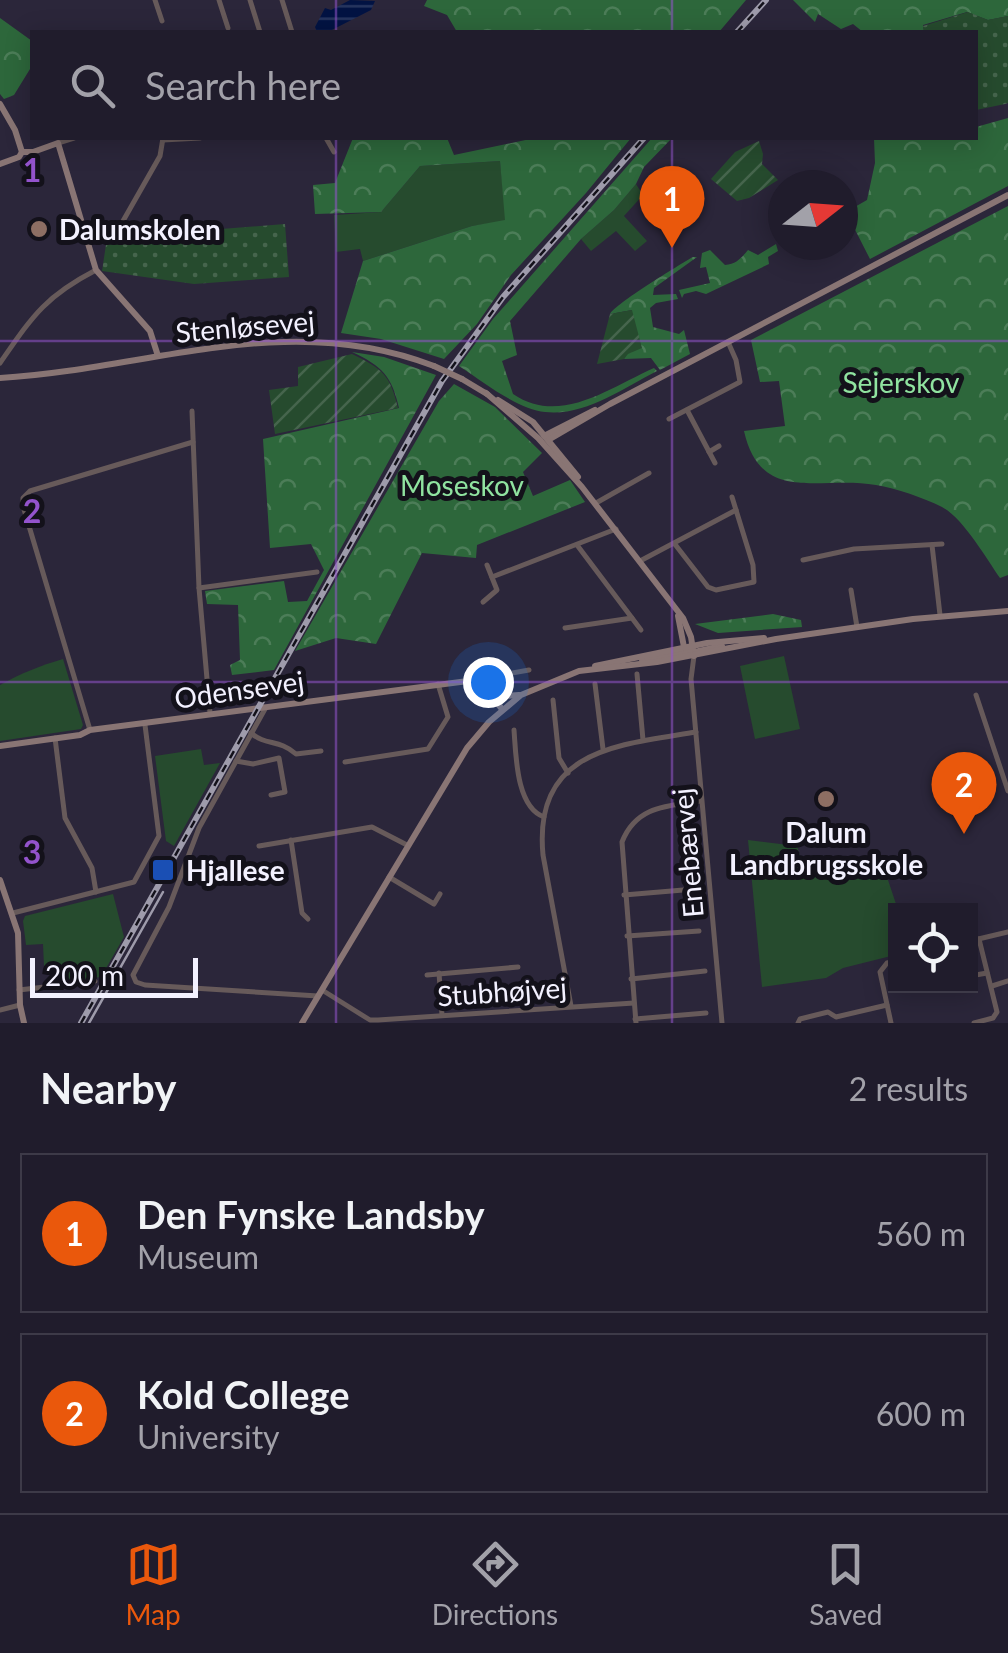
<!DOCTYPE html>
<html lang="en">
<head>
<meta charset="utf-8">
<style>
	body { margin:0; font-family:Lato,sans-serif; background:#2d2938; color:#f1f3f6 }
	.controls { position:absolute; right:30px; bottom:30px; display:grid; overflow:hidden; border-radius:0px; box-shadow:0 5px 25px #0003 }
	.controls button { width:90px; height:90px; display:grid; place-items:center; padding:0; border:0; border-bottom:2px solid #3d3a48; background:#201c2c; color:#f1f3f6; font:50px sans-serif }
	.compass { position:absolute; left:768px; top:170px; width:90px; height:90px; border-radius:50%; background:#201c2c; box-shadow:0 5px 25px #0003; rotate:73deg }
	.scale { position:absolute; left:30px; bottom:25px; width:168px; box-sizing:border-box; padding-left:10px; border:5px solid #f3f1ff; border-top:0; font-size:28px; line-height:35px; white-space:nowrap; color:#f3f1ff; -webkit-text-stroke:8px #13111a; paint-order:stroke }
	.you { position:absolute; left:488px; top:682px; width:35px; height:35px; margin:-25px; border:8px solid #fff; border-radius:50%; background:#1a73e8; box-shadow:0 0 0 15px #1a73e833 }
	.badge { display:grid; place-items:center; width:65px; height:65px; border-radius:50%; background:#ea580c; color:#fff; font-size:32px; font-weight:700 }
	.pin { position:absolute; translate:-50% -82px; filter:drop-shadow(0 2px 5px #0008) }
	.pin::after { content:''; position:absolute; top:52px; width:35px; height:30px; background:inherit; clip-path:polygon(0 0,100% 0,50% 100%) }
	.list { margin:0; padding:0; list-style:none }
	h2 { display:flex; justify-content:space-between; align-items:center; height:130px; margin:0; padding:0 40px; font-size:42px }
	h2 small { font-size:32px; font-weight:400; color:#a2a1a9 }
	.list li { display:grid; grid-template-columns:65px 1fr auto; gap:30px; align-items:center; box-sizing:border-box; height:160px; margin:0 20px 20px; padding:0 20px; border:2px solid #3d3a48; border-radius:0px }
	.list b { display:block; font-size:38px; white-space:nowrap }
	.list p { margin:0; font-size:32px; white-space:nowrap; color:#a2a1a9 }
	.list em { font-size:32px; font-style:normal; color:#a2a1a9 }
	.icon { flex:none; width:55px; height:55px; fill:none; stroke:currentColor; stroke-width:2; stroke-linecap:round; stroke-linejoin:round }
	.map { position:relative; flex:none; width:1008px; height:1023px; overflow:hidden }
	.search { position:absolute; background:#201c2c; box-shadow:0 5px 25px #0003; left:30px; right:30px; top:30px; height:110px; display:flex; align-items:center; gap:25px; box-sizing:border-box; padding:0 35px; border-radius:0px; color:#a2a1a9; font-size:38px }
	.sheet { height:490px; background:#201c2c }
	nav { display:flex; justify-content:space-around; align-items:center; box-sizing:border-box; height:140px; border-top:2px solid #3d3a48; background:#201c2c; font-size:28px; color:#a2a1a9 }
	nav a { display:grid; justify-items:center; gap:5px }
	nav .on { color:#ea580c }
	.map>svg:first-child { display:block }
	.grass { fill:#264b2e }
	.forest { fill:url(#forest-crowns) }
	.park { fill:url(#park-dots) }
	.garden { fill:url(#garden-furrows) }
	.water { fill:url(#water-rules) }
	.lines { fill:none; stroke-linecap:round; stroke-linejoin:round }
	.street { stroke:#675a5a; stroke-width:5 }
	.secondary { stroke:#897574; stroke-width:6 }
	.tram { stroke:#9e9bab; stroke-width:2.5 }
	.rail-casing { stroke:#9e9bab; stroke-width:6 }
	.rail { stroke:#13111a; stroke-width:2.5; stroke-dasharray:8; stroke-linecap:butt }
	.secondary-bridge { stroke:#897574; stroke-width:6 }
	.grid { fill:none; stroke:#9353cc; stroke-width:2.5; stroke-opacity:0.55 }
	.education-dot { fill:#8d6e63; stroke:#13111a; stroke-width:4 }
	.transit-dot { fill:#1a4fb4; stroke:#13111a; stroke-width:4 }
	.labels { text-anchor:middle; dominant-baseline:central; stroke-width:10; stroke-linejoin:round; paint-order:stroke }
	.poi-label { font-size:28px; font-weight:bold; fill:#f3f1ff; stroke:#13111a; text-anchor:start }
	.street-label { font-size:28px; fill:#f3f1ff; stroke:#13111a }
	.park-label { font-size:28px; fill:#90e3a0; stroke:#13111a }
	.grid-label { font-size:32px; text-anchor:middle; font-weight:bold; fill:#9353cc; stroke:#13111a; stroke-width:10; stroke-linejoin:round; paint-order:stroke }
</style>
</head>
<body>
<div class="map">
<svg width="1008" height="1023" viewBox="0 0 1008 1023">
	<defs>
		<pattern id="forest-crowns" width="20" height="18" patternUnits="userSpaceOnUse" patternTransform="scale(2.5)"><rect width="20" height="18" fill="#2d673b"/><path d="M2 6a3 3 0 1 1 6 0M12 15a3 3 0 1 1 6 0" fill="none" stroke="#4c7d58"/></pattern>
		<pattern id="park-dots" width="8" height="8" patternUnits="userSpaceOnUse" patternTransform="scale(2.5)"><rect width="8" height="8" fill="#264b2e"/><path d="M2 2h.1M6 6h.1" fill="none" stroke="#46654d" stroke-width="1.8" stroke-linecap="round"/></pattern>
		<pattern id="garden-furrows" width="10" height="10" patternUnits="userSpaceOnUse" patternTransform="scale(2.5)"><rect width="10" height="10" fill="#264b2e"/><path d="M-1 1l2-2M0 10L10 0M9 11l2-2" fill="none" stroke="#46654d"/></pattern>
		<pattern id="water-rules" width="6" height="5" patternUnits="userSpaceOnUse" patternTransform="scale(2.5)"><rect width="6" height="5" fill="#021343"/><path d="M0 2.5h6" fill="none" stroke="#27365f"/></pattern>
	</defs>
	<rect width="100%" height="100%" fill="#2b263a"/>
	<!-- grass -->
	<g class="grass">
		<polygon points="500,161 506,221 472,226 363,261 360,249 336,252 334,215 381,212 420,166"/>
		<polygon points="636,184 643,195 624,216 647,241 635,251 616,231 591,251 581,239 614,210"/>
		<polygon points="784,656 800,729 755,739 740,666"/>
		<path d="M63,659L83,725L81,729L0,741V685C22,673 39,666 63,659Z"/>
		<polygon points="201,749 204,765 220,763 174,846 166,841 155,756"/>
		<polygon points="748,840 797,846 806,875 867,859 876,877 886,874 898,910 896,911 895,955 843,968 826,978 762,987"/>
		<polygon points="113,894 124,937 101,977 63,981 61,965 44,966 43,944 26,945 23,921 25,916"/>
	</g>
	<!-- forest -->
	<g class="forest">
		<polygon points="427,0 746,0 719,32 457,32 447,15 424,6"/>
		<polygon points="793,0 1008,0 1008,16 988,20 967,12 923,25 924,32 863,32 853,24 841,29 818,14 815,22"/>
		<polygon points="0,18 32,41 32,69 30,69 14,95 4,99 0,94"/>
		<polygon points="1008,118 1008,186 870,259 846,212 867,200 875,163 874,138 976,138 976,127"/>
		<polygon points="353,138 447,138 454,155 535,138 631,138 586,193 511,275 477,324 444,359 381,339 341,333 363,261 472,226 505,220 500,161 420,166 381,212 315,214 313,185 335,183"/>
		<path d="M652,138H672L644,167L636,184L614,210L581,239L510,321L517,355L502,361L513,394C560,426 609,388 654,368L657,371C614,393 568,429 519,404C498,394 479,379 459,366L493,319Z"/>
		<path d="M1008,206V575L1000,578C986,558 963,518 942,507C924,498 896,488 876,485C820,475 761,506 744,431L785,426L779,381L760,382L751,340Z"/>
		<path d="M776,244L778,251L768,257L769,264L706,294L696,291L684,294L682,298L679,290L710,283L706,267L700,268L702,253L710,250L725,265C737,264 741,258 748,250L758,255Z"/>
		<path d="M693,257H697L654,288L653,295L676,294L678,299L656,303L650,308L653,327L679,334L684,330L690,354L660,370L651,358L624,359L627,354L632,310L610,314C615,304 679,265 693,257Z"/>
		<path d="M352,352L384,357L436,375L274,670L232,675L230,665L240,660L238,605L207,604L205,591L284,581L288,602L307,601L324,570L311,544L270,548L263,439L399,408C392,376 382,366 352,352Z"/>
		<polygon points="454,384 495,407 542,453 523,472 533,496 570,480 585,502 477,545 476,558 422,553 376,644 336,638 295,651 439,401"/>
		<polygon points="773,614 801,620 802,627 718,633 695,624"/>
	</g>
	<!-- park -->
	<g class="park">
		<polygon points="968,12 988,20 1008,16 1008,103 1005,104 976,110 976,32 924,32 923,26"/>
		<polygon points="285,224 289,277 194,284 102,271 107,238"/>
	</g>
	<!-- garden -->
	<g class="garden">
		<polygon points="759,141 763,154 762,164 778,180 749,198 737,201 711,179 735,152"/>
		<polygon points="632,310 642,348 628,354 624,359 597,364 610,314"/>
		<path d="M352,354C383,369 390,375 398,408L275,434L269,390L298,386V367Z"/>
	</g>
	<!-- water -->
	<polygon class="water" points="350,0 375,1 371,10 328,32 317,32 315,27 325,8 331,10"/>
	<g class="lines">
		<!-- street -->
		<g class="street">
			<polyline points="155,0 162,21"/>
			<polyline points="219,0 228,28"/>
			<polyline points="250,0 260,32"/>
			<polyline points="282,0 292,32"/>
			<polyline points="326,138 334,152"/>
			<polyline points="163,140 200,138"/>
			<polyline points="58,143 74,138"/>
			<polyline points="84,233 119,228 160,156 163,138"/>
			<path d="M0,363C32,317 44,297 96,270"/>
			<polyline points="687,410 715,463"/>
			<polyline points="192,411 199,588 210,713"/>
			<polyline points="669,419 740,382 736,360 728,342"/>
			<polyline points="709,452 719,446"/>
			<polyline points="732,497 736,510"/>
			<polyline points="596,503 649,473"/>
			<polyline points="577,545 641,630"/>
			<polyline points="932,545 940,615"/>
			<polyline points="803,560 854,549 942,544"/>
			<polyline points="640,561 736,510 753,565 754,582 716,590 708,587 674,543"/>
			<polyline points="492,577 616,529"/>
			<polyline points="199,588 317,572"/>
			<polyline points="851,590 857,627"/>
			<polyline points="483,602 497,590 487,565"/>
			<polyline points="565,628 632,618"/>
			<polyline points="694,656 691,679 722,1023"/>
			<polyline points="637,674 643,740"/>
			<polyline points="595,684 603,749"/>
			<polyline points="484,687 495,676 529,670"/>
			<polyline points="976,695 1008,791"/>
			<polyline points="553,700 559,758 568,773"/>
			<polyline points="265,709 199,828 169,907 133,975 136,982 145,985 318,996"/>
			<polyline points="90,730 23,506 23,498 30,491 193,442"/>
			<path d="M514,730C516,755 516,807 544,817"/>
			<path d="M251,733C266,746 279,739 296,754L321,751"/>
			<polyline points="55,738 65,818 92,868 96,892"/>
			<polyline points="236,761 253,764 279,758 285,792 271,795"/>
			<polyline points="345,762 428,749 448,717 438,684"/>
			<polyline points="291,840 302,913 308,919"/>
			<polyline points="259,846 372,827 407,845"/>
			<polyline points="389,877 434,904 440,894"/>
			<polyline points="624,895 695,889"/>
			<polyline points="13,913 134,882 159,836 145,725"/>
			<polyline points="627,936 699,931"/>
			<polyline points="970,941 1008,932"/>
			<polyline points="439,973 442,1015"/>
			<polyline points="427,975 518,967"/>
			<polyline points="970,976 987,973"/>
			<polyline points="631,979 705,971"/>
			<polyline points="992,986 1008,981"/>
			<polyline points="19,990 95,981"/>
			<polyline points="322,990 370,1020 378,1020 634,1003"/>
			<path d="M571,1006L543,855C533,749 618,745 696,732"/>
			<polyline points="0,1010 20,1005"/>
			<polyline points="635,1019 706,1013"/>
			<path d="M636,1023L622,842C636,806 667,806 700,801"/>
			<polyline points="798,1023 800,1019 828,1012 836,1017 887,1005"/>
			<polyline points="891,1023 880,972 887,963 896,961"/>
			<polyline points="974,1023 993,1018 997,1012 979,939"/>
		</g>
		<!-- secondary -->
		<g class="secondary">
			<polyline points="0,104 15,130 22,152"/>
			<polyline points="0,164 19,157 22,152 33,152 58,143 96,270 150,331 158,356"/>
			<path d="M0,378C150,369 286,309 434,366"/>
			<polyline points="462,379 487,394"/>
			<polyline points="486,393 538,438 582,487 683,618 691,637 694,656"/>
			<polyline points="498,400 533,422 578,477"/>
			<polyline points="544,436 595,410"/>
			<polyline points="550,439 610,404 1008,195"/>
			<polyline points="678,616 684,647"/>
			<polyline points="690,653 722,646"/>
			<polyline points="642,660 685,653 692,647"/>
			<polyline points="595,666 707,643 764,638"/>
			<polyline points="485,688 502,709"/>
			<polyline points="0,746 80,735 90,730 468,681 502,696 519,695"/>
			<polyline points="0,880 18,933 20,1005 24,1023"/>
			<polyline points="302,1023 467,748 489,722 521,695 579,671 657,662 776,639 913,619 1008,611"/>
		</g>
		<!-- tram -->
		<polyline class="tram" points="89,1023 163,892"/>
		<defs>
			<g id="rail">
				<polyline points="737,32 766,0"/>
				<polyline points="81,1023 442,381 503,297 644,138"/>
			</g>
		</defs>
		<!-- rail casing -->
		<use href="#rail" class="rail-casing"/>
		<!-- rail -->
		<use href="#rail" class="rail"/>
		<!-- secondary-bridge -->
		<polyline class="secondary-bridge" points="434,366 462,379"/>
	</g>
	<!-- grid -->
	<path class="grid" d="M336,0V32M672,0V32M336,138V1023M672,138V1023M0,341H1008M0,682H1008"/>
	<!-- markers -->
	<g class="education-dot">
		<circle cx="39" cy="229" r="10"/>
		<circle cx="826" cy="799" r="10"/>
	</g>
	<rect class="transit-dot" x="151" y="858" width="24" height="24" rx="5"/>
	<g class="labels">
		<!-- poi labels -->
		<g class="poi-label">
			<text x="59" y="229">Dalumskolen</text>
			<text x="826" y="832" text-anchor="middle">Dalum<tspan x="826" dy="32">Landbrugsskole</tspan></text>
			<text x="186" y="870">Hjallese</text>
		</g>
		<!-- street labels -->
		<g class="street-label">
			<text transform="translate(245 326) rotate(-5)">Stenløsevej</text>
			<text transform="translate(239 689) rotate(-8)">Odensevej</text>
			<text transform="translate(687 853) rotate(-95)">Enebærvej</text>
			<text transform="translate(502 991) rotate(-4)">Stubhøjvej</text>
		</g>
		<!-- park labels -->
		<g class="park-label">
			<text x="901" y="382">Sejerskov</text>
			<text x="462" y="485">Moseskov</text>
		</g>
	</g>
	<g class="grid-label">
		<text x="32" y="182">1</text>
		<text x="32" y="523">2</text>
		<text x="32" y="864">3</text>
	</g>
</svg>
<div class="controls">
<button><svg class="icon" aria-label="locate" viewBox="0 0 24 24"><circle cx="12" cy="12" r="6"/><path d="M12 2v4M12 18v4M2 12h4M18 12h4"/></svg></button>
</div>
<svg class="compass" viewBox="-18 -18 36 36"><path d="M0-13l5 13h-10z" fill="#e53935"/><path d="M0 13l5-13h-10z" fill="#a2a1a9"/></svg>
<div class="scale">200 m</div>
<div class="you"></div>
<div class="pin badge" style="left:672px;top:248px">1</div>
<div class="pin badge" style="left:964px;top:834px">2</div>
<div class="search"><svg class="icon" aria-label="search" viewBox="0 0 24 24"><circle cx="10" cy="10" r="6"/><path d="M15 15l6 6"/></svg>Search here</div>
</div>
<section class="sheet">
<h2>Nearby<small>2 results</small></h2>
<ul class="list">
<li><span class="badge">1</span><div><b>Den Fynske Landsby</b><p>Museum</p></div><em>560 m</em></li>
<li><span class="badge">2</span><div><b>Kold College</b><p>University</p></div><em>600 m</em></li>
</ul>
</section>
<nav>
<a class="on"><svg class="icon" aria-label="map" viewBox="0 0 24 24"><path d="M3 6l6-2 6 2 6-2v14l-6 2-6-2-6 2zM9 4v14M15 6v14"/></svg>Map</a>
<a><svg class="icon" aria-label="directions" viewBox="0 0 24 24"><path d="M12 3l9 9-9 9-9-9zM9 14v-3h6M13 9l2 2-2 2"/></svg>Directions</a>
<a><svg class="icon" aria-label="saved" viewBox="0 0 24 24"><path d="M7 4h10v16l-5-4-5 4z"/></svg>Saved</a>
</nav>
</body>
</html>
